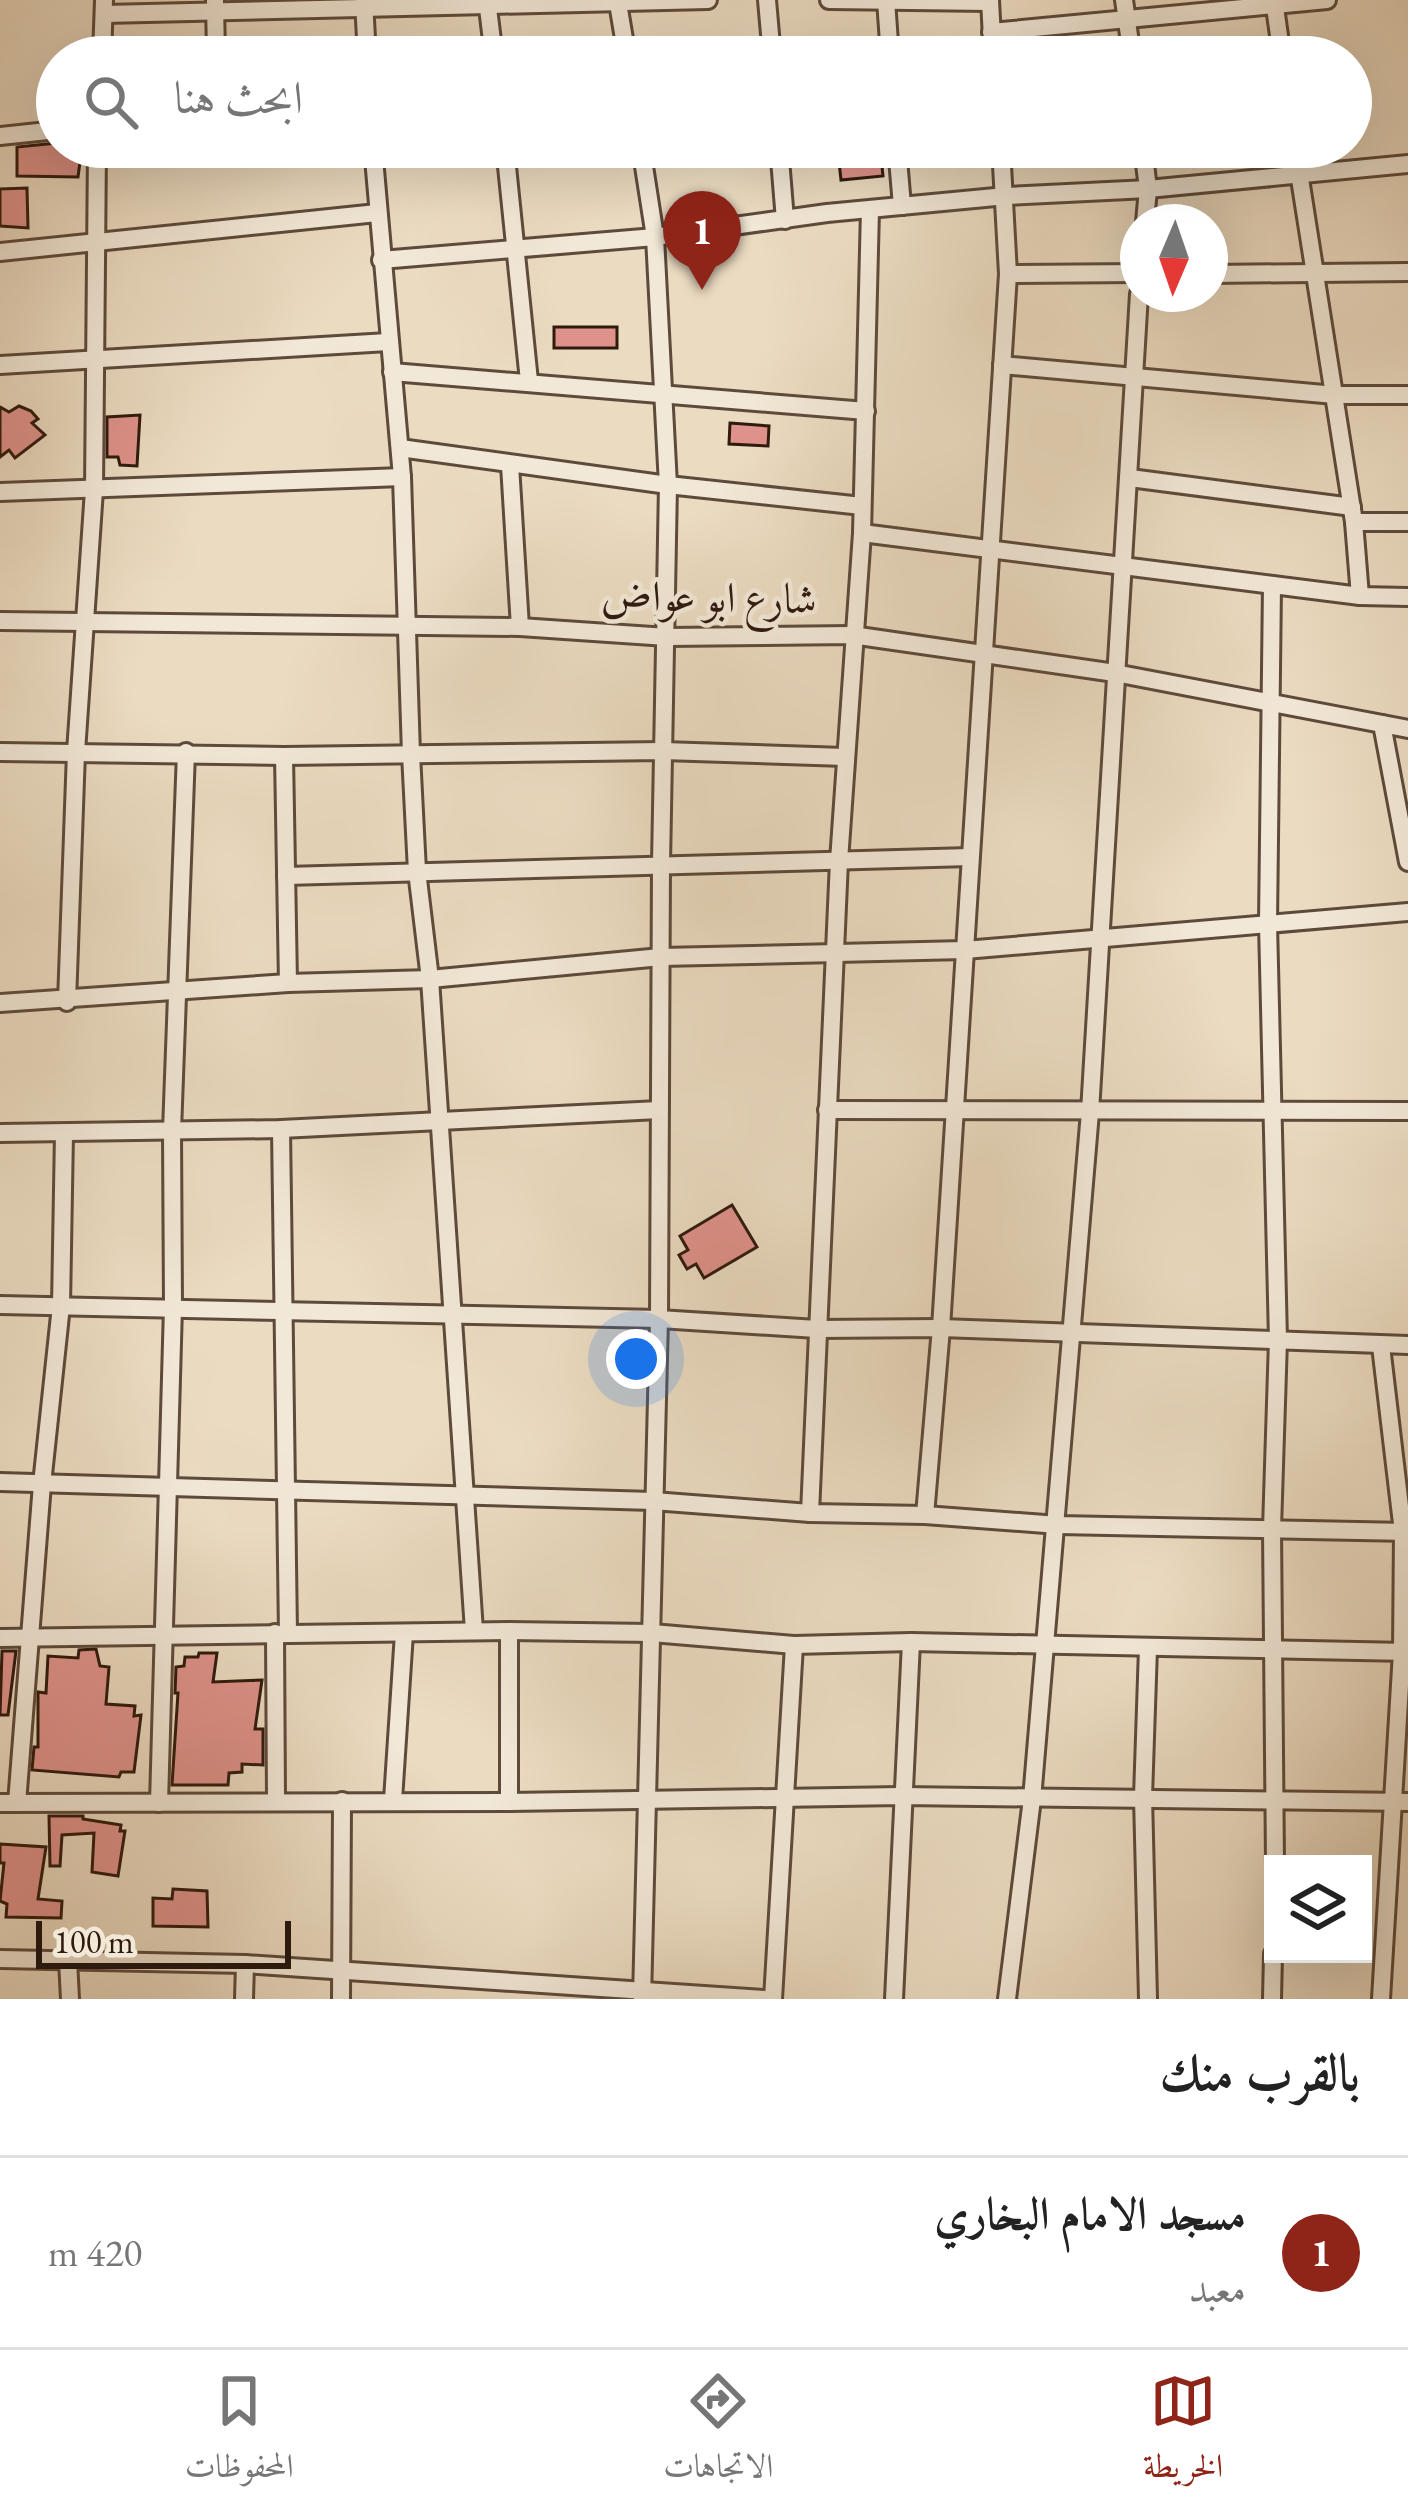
<!DOCTYPE html>
<html lang="ar">
<head>
<meta charset="utf-8">
<style>
	body { margin:0; font-family:"EB Garamond",Amiri,serif; background:#f6f6f6; color:#222; direction:rtl }
	.controls { position:absolute; right:36px; bottom:36px; display:grid; overflow:hidden; border-radius:0px; box-shadow:0 12px 48px #0002 }
	.controls button { width:108px; height:108px; display:grid; place-items:center; padding:0; border:0; border-bottom:3px solid #e0e0e0; background:#fff; color:#222; font:60px sans-serif }
	.compass { position:absolute; left:1120px; top:204px; width:108px; height:108px; border-radius:50%; background:#fff; box-shadow:0 12px 48px #0002; rotate:182deg }
	.scale { position:absolute; left:36px; bottom:30px; width:255px; box-sizing:border-box; padding-left:12px; border:6px solid #2f1a0e; border-top:0; font-size:33px; line-height:42px; white-space:nowrap; color:#2f1a0e; -webkit-text-stroke:9px #f2e8d7; paint-order:stroke }
	.you { position:absolute; left:636px; top:1359px; width:42px; height:42px; margin:-30px; border:9px solid #fff; border-radius:50%; background:#1a73e8; box-shadow:0 0 0 18px #1a73e833 }
	.badge { display:grid; place-items:center; width:78px; height:78px; border-radius:50%; background:#8f2418; color:#fff; font-size:39px; font-weight:700 }
	.pin { position:absolute; translate:-50% -99px; filter:drop-shadow(0 3px 6px #0008) }
	.pin::after { content:''; position:absolute; top:63px; width:42px; height:36px; background:inherit; clip-path:polygon(0 0,100% 0,50% 100%) }
	.list { margin:0; padding:0; list-style:none }
	h2 { display:flex; justify-content:space-between; align-items:center; height:156px; margin:0; padding:0 48px; font-size:51px }
	h2 small { font-size:39px; font-weight:400; color:#767676 }
	.list li { display:grid; grid-template-columns:78px 1fr auto; gap:36px; align-items:center; box-sizing:border-box; height:192px; padding:0 48px; border-top:3px solid #e0e0e0 }
	.list b { display:block; font-size:45px; white-space:nowrap }
	.list p { margin:0; font-size:39px; white-space:nowrap; color:#767676 }
	.list em { font-size:39px; font-style:normal; color:#767676 }
	.icon { flex:none; width:66px; height:66px; fill:none; stroke:currentColor; stroke-width:2; stroke-linecap:round; stroke-linejoin:round }
	.map { position:relative; flex:none; width:1408px; height:1999px; overflow:hidden; direction:ltr }
	.search { position:absolute; background:#fff; box-shadow:0 12px 48px #0002; left:36px; right:36px; top:36px; height:132px; display:flex; align-items:center; gap:30px; box-sizing:border-box; padding:0 42px; border-radius:66px; color:#767676; font-size:45px }
	.sheet { height:348px; background:#fff }
	nav { display:flex; justify-content:space-around; align-items:center; box-sizing:border-box; height:168px; border-top:3px solid #e0e0e0; background:#fff; font-size:33px; color:#767676 }
	nav a { display:grid; justify-items:center; gap:6px }
	nav .on { color:#8f2418 }
	.map>svg:first-child { display:block }
	.building { fill:#df928b; stroke:#2f1a0e; stroke-width:3 }
	.lines { fill:none; stroke-linecap:round; stroke-linejoin:round }
	.minor-casing { stroke:#5e4a3b; stroke-width:22 }
	.minor { stroke:#f2e8d7; stroke-width:16 }
	.labels { text-anchor:middle; dominant-baseline:central; stroke-width:9; stroke-linejoin:round; paint-order:stroke }
	.street-label { font-size:42px; fill:#2f1a0e; stroke:#f2e8d7 }
</style>
</head>
<body>
<div class="map">
<svg width="1408" height="1999" viewBox="0 0 1408 1999">
	<rect width="100%" height="100%" fill="#ebdbc1"/>
	<filter id="stains"><feTurbulence type="fractalNoise" baseFrequency=".00167" numOctaves="4"/><feColorMatrix values="0 0 0 0 .2 0 0 0 0 .09 0 0 0 0 .02 0 0 0 .5 -.17"/></filter>
	<radialGradient id="worn" r=".72"><stop offset=".6" stop-color="#630" stop-opacity="0"/><stop offset="1" stop-color="#630" stop-opacity=".3"/></radialGradient>
	<!-- building -->
	<g class="building">
		<polygon points="57,143 57,147 82,147 78,177 17,176 17,147"/>
		<polygon points="881,157 883,176 841,180 839,162"/>
		<polygon points="27,188 28,228 0,226 0,189"/>
		<rect x="554" y="327" width="63" height="21"/>
		<polygon points="19,406 31,411 38,419 32,423 45,435 15,458 9,450 0,457 0,407 9,412"/>
		<polygon points="140,415 137,466 120,465 118,457 107,457 107,417"/>
		<polygon points="730,423 769,426 768,446 729,444"/>
		<polygon points="732,1205 757,1247 704,1278 696,1264 687,1269 679,1255 688,1250 680,1236"/>
		<polygon points="96,1649 100,1666 109,1667 106,1704 135,1706 134,1716 141,1715 134,1772 121,1772 119,1777 32,1770 34,1747 38,1747 38,1692 46,1693 48,1656 78,1658 79,1650"/>
		<polygon points="2,1651 16,1651 8,1715 0,1715"/>
		<polygon points="199,1653 217,1653 213,1682 262,1680 255,1729 263,1729 263,1765 242,1764 242,1772 229,1773 228,1785 172,1785 178,1693 175,1693 176,1667 184,1666 185,1657 198,1657"/>
		<polygon points="49,1816 83,1816 83,1819 121,1825 120,1831 125,1831 118,1876 92,1872 94,1833 62,1835 60,1866 50,1866"/>
		<polygon points="0,1844 46,1847 38,1899 62,1901 61,1918 6,1917 7,1904 0,1901 4,1863 0,1863"/>
		<polygon points="173,1889 207,1891 208,1927 153,1926 153,1898 172,1899"/>
	</g>
	<g class="lines">
		<defs>
			<g id="minor">
				<polyline points="215,0 216,57"/>
				<polyline points="487,0 494,57"/>
				<polyline points="767,0 772,57"/>
				<polyline points="829,0 990,2"/>
				<polyline points="886,0 890,57"/>
				<polyline points="990,0 993,57"/>
				<polyline points="1124,0 1132,57"/>
				<polyline points="1274,0 1282,57"/>
				<polyline points="364,1 367,57"/>
				<polyline points="618,3 627,57"/>
				<polyline points="104,14 708,0"/>
				<polyline points="991,32 1327,0"/>
				<polyline points="102,57 104,0"/>
				<polyline points="0,136 57,130"/>
				<polyline points="373,147 402,477 411,754 417,871 430,979 474,1631"/>
				<polyline points="505,147 529,381"/>
				<polyline points="641,147 655,237 668,485 661,864 659,1319 642,1999"/>
				<polyline points="779,147 785,220"/>
				<polyline points="897,147 902,206"/>
				<polyline points="1143,147 1148,189 1145,222"/>
				<polyline points="1295,147 1354,522 1360,596"/>
				<polyline points="0,252 377,213"/>
				<polyline points="381,260 655,237 827,213 1006,196 1148,189 1408,164"/>
				<polyline points="1008,274 1138,273"/>
				<polyline points="1210,274 1408,272"/>
				<polyline points="0,365 388,342"/>
				<polyline points="1002,365 1335,395 1408,395"/>
				<polyline points="392,372 866,411"/>
				<polyline points="400,448 668,485 862,506"/>
				<polyline points="510,465 520,627"/>
				<polyline points="1130,478 1352,507"/>
				<polyline points="0,492 402,477"/>
				<polyline points="1354,522 1408,522"/>
				<polyline points="862,533 1360,596 1408,597"/>
				<polyline points="1272,585 1268,924 1278,1340 1272,1529 1275,1864"/>
				<polyline points="0,621 520,627 667,637 852,635 1115,673 1408,729"/>
				<polyline points="1382,724 1408,862"/>
				<polyline points="0,752 284,756 663,751 845,757"/>
				<polyline points="284,756 288,983"/>
				<polyline points="286,876 970,857"/>
				<polyline points="67,1002 76,752 94,490 97,147"/>
				<polyline points="0,1003 288,983 430,979 661,957 965,950 1408,912"/>
				<polyline points="827,1110 1408,1111"/>
				<polyline points="281,1129 288,1634"/>
				<polyline points="0,1133 281,1129 659,1110"/>
				<polyline points="0,1305 659,1319 817,1329 941,1328 1408,1345"/>
				<polyline points="0,1482 653,1501 810,1513 925,1515 1058,1525 1408,1532"/>
				<polyline points="810,1513 839,861 862,533 870,210"/>
				<polyline points="925,1515 941,1328 1008,274 1001,147"/>
				<polyline points="275,1633 276,1800"/>
				<polyline points="0,1638 509,1631 652,1633 794,1645 911,1642 1408,1652"/>
				<polyline points="393,1800 404,1633"/>
				<polyline points="509,1802 509,1631"/>
				<polyline points="0,1803 509,1802 901,1796 1408,1802"/>
				<polyline points="17,1803 42,1484 61,1306 64,1133"/>
				<polyline points="159,1803 173,1307 172,1131 186,752"/>
				<polyline points="0,1959 245,1964 764,1999"/>
				<polyline points="68,1960 70,1999"/>
				<polyline points="244,1999 245,1964"/>
				<polyline points="341,1999 342,1801"/>
				<polyline points="773,1999 794,1645"/>
				<polyline points="894,1999 911,1642"/>
				<polyline points="1007,1999 1032,1799 1090,1112 1139,294"/>
				<polyline points="1148,1999 1143,1797 1148,1648"/>
				<polyline points="1272,1999 1273,1954"/>
				<polyline points="1381,1999 1402,1652 1403,1532 1381,1346"/>
			</g>
		</defs>
		<!-- minor casing -->
		<use href="#minor" class="minor-casing"/>
		<!-- minor -->
		<use href="#minor" class="minor"/>
	</g>
	<g class="labels">
		<!-- street labels -->
		<g class="street-label">
			<text transform="translate(709 597) rotate(1)">شارع ابو عواض</text>
		</g>
	</g>
	<rect width="100%" height="100%" filter="url(#stains)"/>
	<rect width="100%" height="100%" fill="url(#worn)"/>
</svg>
<div class="controls">
<button><svg class="icon" aria-label="layers" viewBox="0 0 24 24"><path d="M12 4l9 5-9 5-9-5zM3 14l9 5 9-5"/></svg></button>
</div>
<svg class="compass" viewBox="-18 -18 36 36"><path d="M0-13l5 13h-10z" fill="#e53935"/><path d="M0 13l5-13h-10z" fill="#767676"/></svg>
<div class="scale">100 m</div>
<div class="you"></div>
<div class="pin badge" style="left:702px;top:290px">1</div>
<div class="search"><svg class="icon" aria-label="search" viewBox="0 0 24 24"><circle cx="10" cy="10" r="6"/><path d="M15 15l6 6"/></svg>ابحث هنا</div>
</div>
<section class="sheet">
<h2>بالقرب منك<small></small></h2>
<ul class="list">
<li><span class="badge">1</span><div><b>مسجد الامام البخاري</b><p>معبد</p></div><em>420 m</em></li>
</ul>
</section>
<nav>
<a class="on"><svg class="icon" aria-label="map" viewBox="0 0 24 24"><path d="M3 6l6-2 6 2 6-2v14l-6 2-6-2-6 2zM9 4v14M15 6v14"/></svg>الخريطة</a>
<a><svg class="icon" aria-label="directions" viewBox="0 0 24 24"><path d="M12 3l9 9-9 9-9-9zM9 14v-3h6M13 9l2 2-2 2"/></svg>الاتجاهات</a>
<a><svg class="icon" aria-label="saved" viewBox="0 0 24 24"><path d="M7 4h10v16l-5-4-5 4z"/></svg>المحفوظات</a>
</nav>
</body>
</html>
